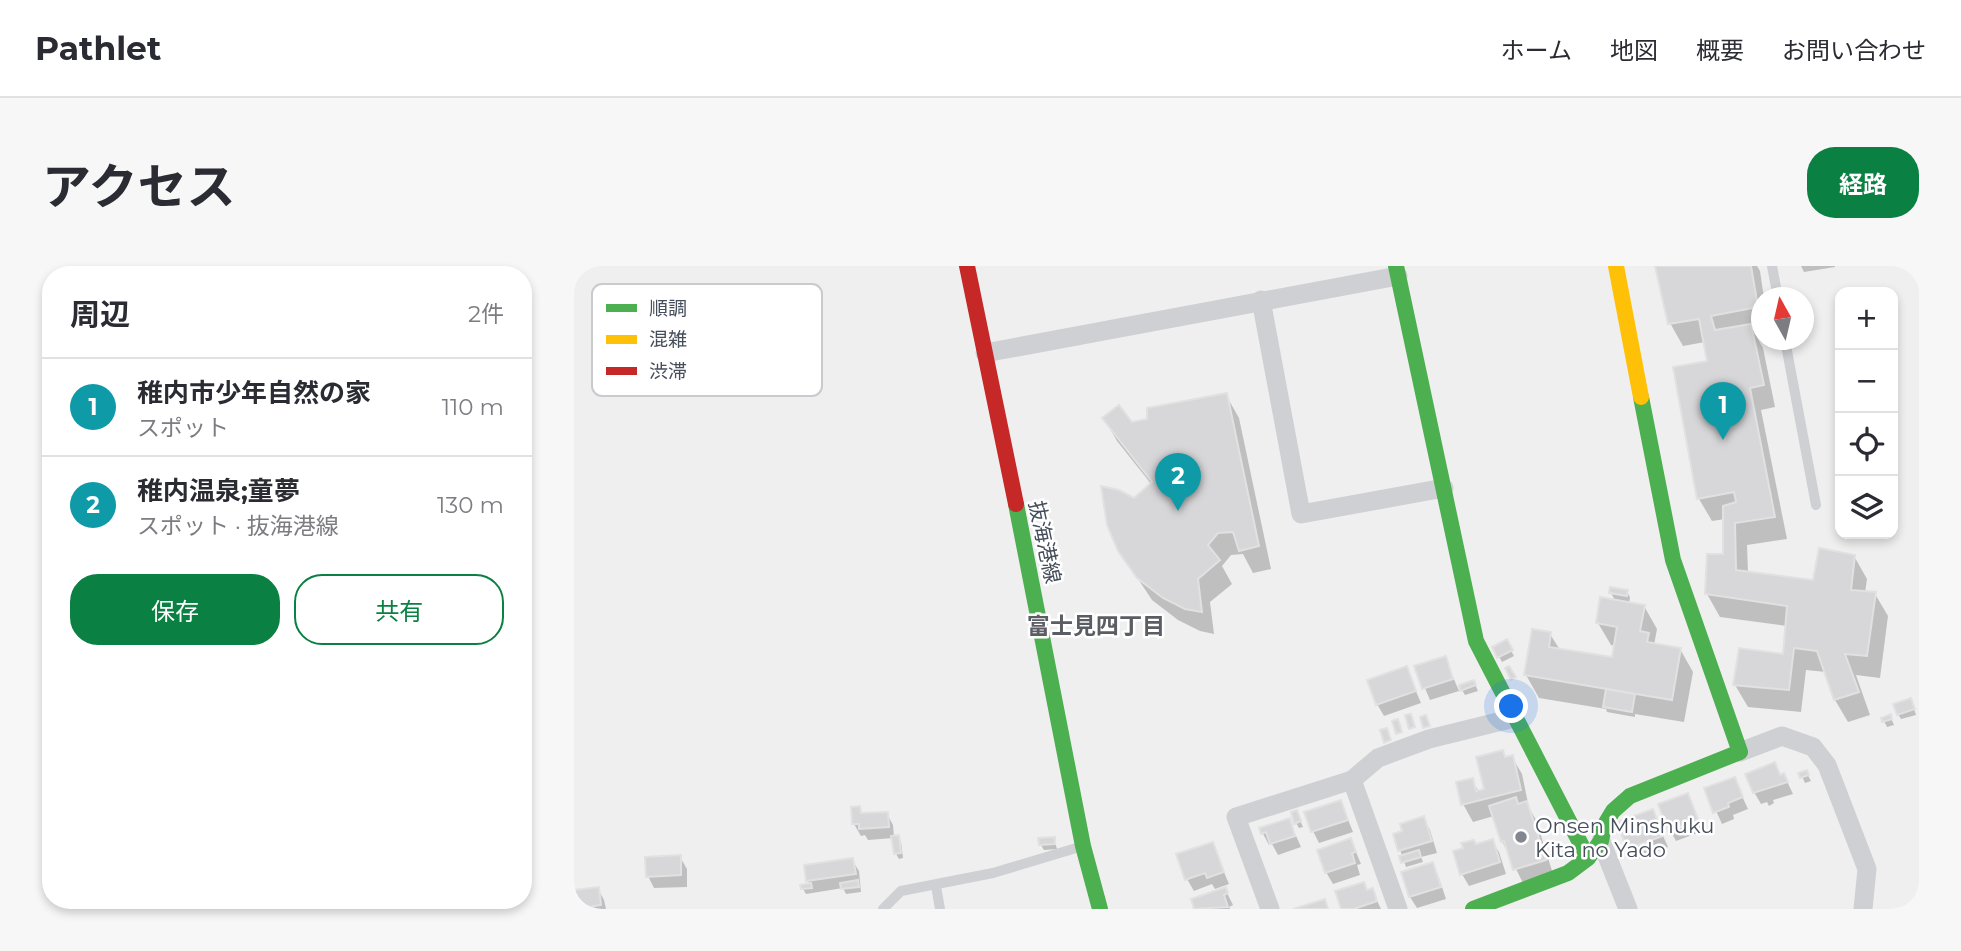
<!DOCTYPE html>
<html lang="ja">
<head>
<meta charset="utf-8">
<style>
	body { margin:0; font-family:Montserrat,"Noto Sans JP",sans-serif; background:#f7f7f7; color:#2b2b33 }
	.controls { position:absolute; right:21px; top:21px; display:grid; overflow:hidden; border-radius:14px; box-shadow:0 4px 10px #0003 }
	.controls button { width:63px; height:63px; display:grid; place-items:center; padding:0; border:0; border-bottom:2px solid #e1e1e2; background:#fff; color:#2b2b33; font:35px sans-serif }
	.compass { position:absolute; left:1177px; top:21px; width:63px; height:63px; border-radius:50%; background:#fff; box-shadow:0 4px 10px #0003; rotate:352deg }
	.you { position:absolute; left:938px; top:441px; width:24px; height:24px; margin:-18px; border:5px solid #fff; border-radius:50%; background:#1a73e8; box-shadow:0 0 0 10px #1a73e833 }
	.badge { display:grid; place-items:center; width:46px; height:46px; border-radius:50%; background:#0b8043; color:#fff; font-size:23px; font-weight:700 }
	.pin { position:absolute; translate:-50% -58px; filter:drop-shadow(0 2px 4px #0008) }
	.pin::after { content:''; position:absolute; top:37px; width:24px; height:21px; background:inherit; clip-path:polygon(0 0,100% 0,50% 100%) }
	.list { margin:0; padding:0; list-style:none }
	h2 { display:flex; justify-content:space-between; align-items:center; height:91px; margin:0; padding:0 28px; font-size:30px }
	h2 small { font-size:23px; font-weight:400; color:#7c7c81 }
	.list li { display:grid; grid-template-columns:46px 1fr auto; gap:21px; align-items:center; box-sizing:border-box; height:98px; padding:0 28px; border-top:2px solid #e1e1e2 }
	.list b { display:block; font-size:26px; white-space:nowrap }
	.list p { margin:0; font-size:23px; white-space:nowrap; color:#7c7c81 }
	.list em { font-size:23px; font-style:normal; color:#7c7c81 }
	.actions { display:flex; gap:14px; padding:21px 28px }
	.actions a { flex:1; padding:16px 0; border:2px solid #0b8043; border-radius:28px; text-align:center; font-size:24px; color:#0b8043 }
	.actions .main { background:#0b8043; color:#fff }
	.icon { flex:none; width:38px; height:38px; fill:none; stroke:currentColor; stroke-width:2; stroke-linecap:round; stroke-linejoin:round }
	.map { position:relative; flex:none; width:1345px; height:643px; overflow:hidden; border-radius:28px }
	header { display:flex; align-items:center; gap:42px; box-sizing:border-box; height:98px; padding:0 35px; background:#fff; border-bottom:2px solid #e1e1e2 }
	header strong { font-size:33px }
	nav { display:flex; gap:38px; margin-inline-start:auto; font-size:24px }
	.intro { display:flex; align-items:center; justify-content:space-between; box-sizing:border-box; height:168px; padding:0 42px }
	h1 { margin:0; font-size:49px }
	.button { padding:18px 32px; border-radius:28px; background:#0b8043; color:#fff; font-size:24px; font-weight:700 }
	main { display:flex; gap:42px; padding:0 42px }
	aside { flex:1; background:#fff; border-radius:28px; box-shadow:0 4px 10px #0003 }
	.map>svg:first-child { display:block }
	.shadow { fill:#0003 }
	.building { fill:#d7d7d9; stroke:#e1e1e2; stroke-width:2 }
	.lines { fill:none; stroke-linecap:round; stroke-linejoin:round }
	.lane { stroke:#ced0d3; stroke-width:10 }
	.street { stroke:#ced0d3; stroke-width:19 }
	.fast { stroke:#4caf50; stroke-width:16 }
	.slow { stroke:#ffc107; stroke-width:16 }
	.jam { stroke:#c62828; stroke-width:16 }
	.poi-dot { fill:#82868f; stroke:#fff; stroke-width:2.5 }
	.labels { text-anchor:middle; dominant-baseline:central; stroke-width:5; stroke-linejoin:round; paint-order:stroke }
	.street-label { font-size:21px; fill:#464e5c; stroke:#fff }
	.poi-label { font-size:21px; fill:#464e5c; stroke:#fff; text-anchor:start }
	.neighbourhood-label { font-size:23px; font-weight:bold; fill:#5b5d64; stroke:#fff }
	.key { fill:#fff; stroke:#c8cace; stroke-width:2 }
	.key-label { font-size:19px; fill:#464e5c }
</style>
</head>
<body>
<header>
<strong>Pathlet</strong>
<nav><a>ホーム</a><a>地図</a><a>概要</a><a>お問い合わせ</a></nav>
</header>
<div class="intro"><h1>アクセス</h1><a class="button">経路</a></div>
<main>
<aside>
<h2>周辺<small>2件</small></h2>
<ul class="list">
<li><span class="badge" style="background:#0f9aa8">1</span><div><b>稚内市少年自然の家</b><p>スポット</p></div><em>110 m</em></li>
<li><span class="badge" style="background:#0f9aa8">2</span><div><b>稚内温泉;童夢</b><p>スポット · 抜海港線</p></div><em>130 m</em></li>
</ul>
<div class="actions"><a class="main">保存</a><a>共有</a></div>
</aside>
<div class="map">
<svg width="1345" height="643" viewBox="0 0 1345 643">
	<rect width="100%" height="100%" fill="#f0efef"/>
	<!-- shadow -->
	<g class="shadow">
		<polygon points="1082,0 1183,0 1186,5 1190,32 1188,32 1188,65 1180,66 1189,82 1201,141 1187,144 1213,273 1173,279 1174,307 1241,316 1280,290 1293,313 1291,327 1301,328 1314,350 1306,412 1282,409 1296,449 1274,456 1261,434 1252,406 1232,404 1227,446 1174,441 1161,419 1210,390 1213,360 1146,351 1133,328 1151,290 1151,253 1138,255 1125,233 1135,96 1131,76 1109,80 1096,57"/>
		<polygon points="1227,0 1261,0 1261,1 1230,6"/>
		<polygon points="652,129 665,152 697,303 679,307 669,288 657,289 648,300 658,318 636,336 640,368 626,365 604,354 578,334 545,284 561,234 578,219 543,175 530,152 557,158"/>
		<polygon points="1053,326 1056,331 1055,338 1070,340 1083,363 1080,379 1106,383 1119,406 1110,456 1061,448 1061,451 1033,446 1032,443 965,432 952,409 976,368 986,384 1040,393 1042,380 1037,379 1024,357 1042,336 1037,327"/>
		<polygon points="932,376 940,390 928,396 920,381"/>
		<polygon points="871,392 885,425 856,434 842,401"/>
		<polygon points="832,402 847,437 810,450 803,438"/>
		<polygon points="900,416 904,425 891,429 888,424"/>
		<polygon points="1339,440 1342,449 1327,453 1324,448"/>
		<polygon points="1316,450 1320,459 1313,461 1309,453"/>
		<polygon points="928,486 932,492 938,491 948,508 955,542 962,554 980,611 951,621 928,575 920,550 899,556 889,538 898,514 905,526 912,524"/>
		<polygon points="1201,498 1208,510 1210,509 1219,528 1199,534 1200,537 1195,540 1193,536 1187,538 1180,526"/>
		<polygon points="1232,506 1237,515 1231,517 1227,508"/>
		<polygon points="1160,513 1174,543 1159,549 1160,553 1148,558 1132,523"/>
		<polygon points="767,536 779,566 745,577 739,565"/>
		<polygon points="285,542 289,549 313,548 319,559 320,571 324,571 327,576 329,592 325,593 322,588 319,572 294,574 291,569 287,570 280,558"/>
		<polygon points="1078,545 1094,581 1061,594 1054,582"/>
		<polygon points="725,552 729,561 725,562 722,557"/>
		<polygon points="849,552 856,564 863,587 847,591 849,596 832,601 821,569 830,566"/>
		<polygon points="715,554 727,581 704,589 698,578 695,579 687,564"/>
		<polygon points="1125,555 1129,565 1102,575 1097,566"/>
		<polygon points="480,573 483,583 470,584 467,579"/>
		<polygon points="777,574 787,598 783,599 786,609 759,618 752,606"/>
		<polygon points="918,575 925,586 932,608 895,620 888,608 902,580"/>
		<polygon points="638,578 655,618 641,623 638,618 620,625 613,613"/>
		<polygon points="106,591 113,603 113,621 80,622 74,610"/>
		<polygon points="278,594 285,605 287,626 272,628 269,622 232,628 229,623 236,619 234,615"/>
		<polygon points="858,598 864,609 872,633 843,642 836,631"/>
		<polygon points="24,623 30,634 32,643 0,643 0,626"/>
		<polygon points="651,623 659,639 655,641 656,643 622,643 619,634"/>
		<polygon points="798,624 807,643 769,643 794,626"/>
	</g>
	<!-- building -->
	<g class="building">
		<polygon points="1081,0 1177,0 1184,41 1137,50 1141,64 1177,58 1190,119 1176,122 1201,251 1161,257 1162,304 1239,314 1245,282 1281,289 1277,324 1302,326 1293,390 1271,388 1285,426 1260,434 1243,385 1220,382 1215,424 1159,419 1165,382 1209,388 1213,340 1131,328 1133,288 1149,288 1149,240 1162,236 1160,226 1123,233 1099,101 1133,95 1125,53 1094,58"/>
		<polygon points="653,127 685,280 665,285 659,266 644,267 634,279 646,294 624,313 628,346 611,343 589,332 563,312 544,285 533,259 527,220 545,224 560,232 578,216 528,152 545,139 558,156 573,153 573,142"/>
		<polygon points="1036,321 1054,324 1053,330 1035,327"/>
		<polygon points="1026,331 1071,339 1066,365 1075,367 1073,376 1107,382 1098,434 950,409 958,363 977,366 975,381 1038,391 1043,361 1022,357"/>
		<polygon points="933,373 939,384 923,392 918,381"/>
		<polygon points="872,390 879,413 848,423 840,400"/>
		<polygon points="833,400 842,425 802,439 793,414"/>
		<polygon points="935,400 942,411 937,414 931,402"/>
		<polygon points="900,414 902,419 886,425 885,419"/>
		<polygon points="1032,423 1061,428 1058,446 1029,441"/>
		<polygon points="1337,432 1341,443 1323,449 1319,438"/>
		<polygon points="837,448 841,461 835,463 831,449"/>
		<polygon points="1317,448 1318,453 1308,456 1307,452"/>
		<polygon points="852,449 856,460 849,462 846,451"/>
		<polygon points="824,453 828,466 822,468 818,455"/>
		<polygon points="813,462 817,474 810,477 806,464"/>
		<polygon points="929,484 931,491 939,489 947,524 887,539 882,516 899,512 902,525 910,523 902,491"/>
		<polygon points="1201,496 1206,509 1210,507 1214,516 1179,527 1171,508"/>
		<polygon points="1233,504 1235,509 1226,512 1224,507"/>
		<polygon points="1161,511 1169,531 1154,537 1155,541 1139,547 1130,522"/>
		<polygon points="1114,527 1124,553 1094,565 1084,538"/>
		<polygon points="942,531 944,538 953,535 972,594 939,604 930,575 927,576 915,540"/>
		<polygon points="767,534 774,554 737,566 730,546"/>
		<polygon points="286,540 287,547 314,546 315,561 285,563 285,558 278,558 277,541"/>
		<polygon points="1079,543 1089,570 1053,583 1043,556"/>
		<polygon points="723,544 727,555 720,558 717,546"/>
		<polygon points="850,550 858,575 824,585 819,568 828,565 826,558"/>
		<polygon points="716,552 721,570 696,578 692,566 687,568 685,562"/>
		<polygon points="325,569 327,587 320,588 317,570"/>
		<polygon points="481,571 481,578 465,579 464,572"/>
		<polygon points="777,572 782,586 778,587 781,597 751,607 743,584"/>
		<polygon points="919,573 926,596 886,609 879,585 889,582 887,577 900,574 902,578"/>
		<polygon points="639,576 650,606 633,612 631,607 611,614 602,588"/>
		<polygon points="1078,576 1079,581 1071,584 1069,580"/>
		<polygon points="845,584 847,591 827,597 825,590"/>
		<polygon points="107,589 107,609 72,611 71,591"/>
		<polygon points="279,592 282,608 232,615 230,599"/>
		<polygon points="859,596 867,621 835,631 827,606"/>
		<polygon points="284,614 285,621 267,623 266,617"/>
		<polygon points="790,616 793,624 799,622 803,635 780,643 767,643 761,625"/>
		<polygon points="237,617 238,622 227,623 226,619"/>
		<polygon points="25,621 27,639 0,643 0,624"/>
		<polygon points="652,621 654,627 650,629 654,641 620,643 617,633"/>
		<polygon points="751,633 754,643 719,643"/>
	</g>
	<g class="lines">
		<!-- lane -->
		<g class="lane">
			<polyline points="1198,0 1204,32"/>
			<polyline points="1211,74 1242,239"/>
			<polyline points="362,620 366,643"/>
			<polyline points="309,643 327,625 419,607 509,580"/>
		</g>
		<!-- street -->
		<g class="street">
			<polyline points="687,34 727,248 870,222"/>
			<polyline points="411,87 824,10"/>
			<polyline points="1166,486 1208,470 1239,481 1253,499 1293,603 1289,643"/>
			<polyline points="778,514 824,643"/>
			<polyline points="1027,575 1054,643"/>
			<polyline points="696,643 662,551 778,514 804,492 855,473 940,452"/>
		</g>
		<!-- fast -->
		<g class="fast">
			<polyline points="822,0 902,375 1014,592"/>
			<polyline points="442,238 509,580 526,643"/>
			<polyline points="899,643 994,607 1014,592 1027,575 1030,560 1039,545 1056,530 1166,486 1099,294 1067,131"/>
		</g>
		<!-- slow -->
		<polyline class="slow" points="1042,0 1067,131"/>
		<!-- jam -->
		<polyline class="jam" points="393,0 442,238"/>
	</g>
	<!-- markers -->
	<circle class="poi-dot" cx="947" cy="571" r="7"/>
	<g class="labels">
		<!-- street labels -->
		<g class="street-label">
			<text transform="translate(471 276) rotate(78)">抜海港線</text>
		</g>
		<!-- poi labels -->
		<g class="poi-label">
			<text x="961" y="559">Onsen Minshuku<tspan x="961" dy="24">Kita no Yado</tspan></text>
		</g>
		<!-- neighbourhood labels -->
		<g class="neighbourhood-label">
			<text x="522" y="360">富士見四丁目</text>
		</g>
	</g>
	<!-- legend -->
	<rect x="18" y="18" width="230" height="112" rx="10" class="key"/>
	<rect x="32" y="38" width="31" height="8" fill="#4caf50"/>
	<rect x="32" y="69" width="31" height="9" fill="#ffc107"/>
	<rect x="32" y="101" width="31" height="8" fill="#c62828"/>
	<g class="key-label">
		<text x="75" y="49">順調</text>
		<text x="75" y="80">混雑</text>
		<text x="75" y="112">渋滞</text>
	</g>
</svg>
<div class="controls">
<button>+</button>
<button>−</button>
<button><svg class="icon" aria-label="locate" viewBox="0 0 24 24"><circle cx="12" cy="12" r="6"/><path d="M12 2v4M12 18v4M2 12h4M18 12h4"/></svg></button>
<button><svg class="icon" aria-label="layers" viewBox="0 0 24 24"><path d="M12 4l9 5-9 5-9-5zM3 14l9 5 9-5"/></svg></button>
</div>
<svg class="compass" viewBox="-18 -18 36 36"><path d="M0-13l5 13h-10z" fill="#e53935"/><path d="M0 13l5-13h-10z" fill="#7c7c81"/></svg>
<div class="you"></div>
<div class="pin badge" style="left:1149px;top:174px;background:#0f9aa8">1</div>
<div class="pin badge" style="left:604px;top:245px;background:#0f9aa8">2</div>
</div>
</main>
</body>
</html>
